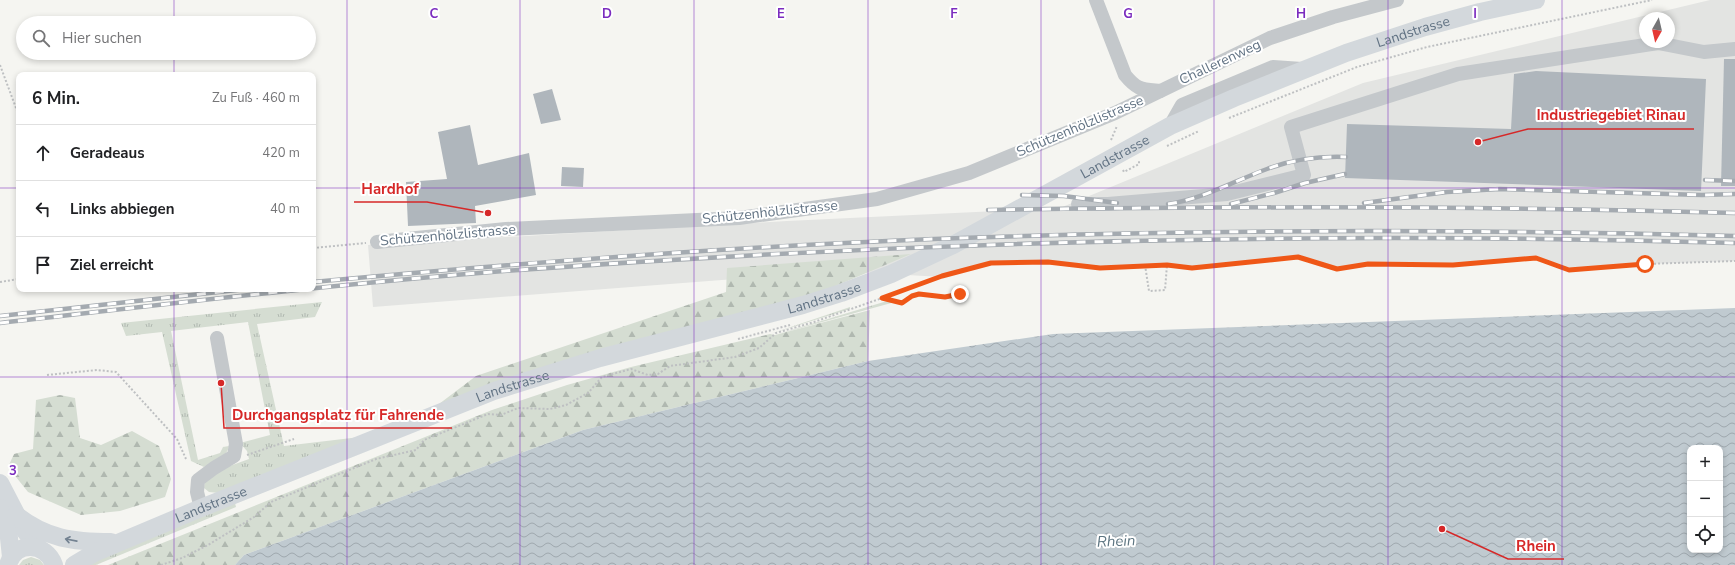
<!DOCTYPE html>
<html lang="de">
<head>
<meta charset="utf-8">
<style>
	body { margin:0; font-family:"Nunito Sans",sans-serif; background:#f6f6f6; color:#202124 }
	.controls { position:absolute; right:12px; bottom:12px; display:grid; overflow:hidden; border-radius:8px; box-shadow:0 2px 6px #0003 }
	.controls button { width:36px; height:36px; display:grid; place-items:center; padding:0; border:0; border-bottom:1px solid #e0e0e0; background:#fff; color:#202124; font:20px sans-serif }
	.compass { position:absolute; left:1639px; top:12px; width:36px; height:36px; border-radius:50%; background:#fff; box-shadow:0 2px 6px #0003; rotate:188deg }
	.stop { position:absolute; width:12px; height:12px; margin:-9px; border:3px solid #ef5717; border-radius:50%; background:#fff }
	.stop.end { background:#ef5717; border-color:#fff; box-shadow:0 1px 4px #0008 }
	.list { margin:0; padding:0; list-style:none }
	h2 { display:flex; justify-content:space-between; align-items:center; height:52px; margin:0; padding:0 16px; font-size:17px }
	h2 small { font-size:13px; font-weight:400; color:#757577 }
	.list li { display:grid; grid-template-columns:26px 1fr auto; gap:12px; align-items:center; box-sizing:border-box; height:56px; padding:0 16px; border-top:1px solid #e0e0e0 }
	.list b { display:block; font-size:15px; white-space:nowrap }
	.list em { font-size:13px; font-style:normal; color:#757577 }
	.icon { flex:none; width:22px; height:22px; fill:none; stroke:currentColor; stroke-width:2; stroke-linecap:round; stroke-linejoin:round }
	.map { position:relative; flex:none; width:1735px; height:565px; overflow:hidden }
	.search { position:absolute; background:#fff; box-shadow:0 2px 6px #0003; left:16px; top:16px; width:300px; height:44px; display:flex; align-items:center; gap:10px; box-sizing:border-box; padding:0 14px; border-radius:22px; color:#757577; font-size:15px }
	.panel { position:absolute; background:#fff; box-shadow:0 2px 6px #0003; left:16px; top:72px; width:300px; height:220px; border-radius:8px }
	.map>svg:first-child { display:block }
	.built { fill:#e3e4e2; fill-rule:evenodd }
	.grass { fill:url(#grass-tufts) }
	.forest { fill:url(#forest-firs) }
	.water { fill:url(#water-waves); fill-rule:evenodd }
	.building { fill:#afb6bc }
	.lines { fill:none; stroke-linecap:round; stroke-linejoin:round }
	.path { stroke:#bec0c2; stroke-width:2; stroke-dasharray:2 2; stroke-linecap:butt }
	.minor { stroke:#c4c8cb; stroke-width:14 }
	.major { stroke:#d3d8dc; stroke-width:18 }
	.rail-casing { stroke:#a4aab0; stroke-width:4.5 }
	.rail { stroke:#fff; stroke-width:3; stroke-dasharray:9; stroke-linecap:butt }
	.oneway { stroke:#738291 }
	.route { stroke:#ef5717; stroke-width:5 }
	.grid { fill:none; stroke:#7b2cbf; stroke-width:1; stroke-opacity:0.55 }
	.labels { text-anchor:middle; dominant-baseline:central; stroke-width:4; stroke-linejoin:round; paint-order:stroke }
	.street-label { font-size:14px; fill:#627384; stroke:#fff }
	.water-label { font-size:15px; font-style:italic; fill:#5e7682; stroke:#fff }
	.grid-label { font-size:13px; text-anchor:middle; font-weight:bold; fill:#7b2cbf; stroke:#fff; stroke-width:4; stroke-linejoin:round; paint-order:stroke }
	.leader { fill:none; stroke:#d62828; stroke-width:1.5 }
	.callout-dot { fill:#d62828; stroke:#fff; stroke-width:1.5 }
	.callout-label { font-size:15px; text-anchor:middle; font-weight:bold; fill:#d62828; stroke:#fff; stroke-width:4; stroke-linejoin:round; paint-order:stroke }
</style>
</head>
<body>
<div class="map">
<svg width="1735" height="565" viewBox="0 0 1735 565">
	<defs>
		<pattern id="grass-tufts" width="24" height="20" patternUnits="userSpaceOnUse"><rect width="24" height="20" fill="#d5ddd2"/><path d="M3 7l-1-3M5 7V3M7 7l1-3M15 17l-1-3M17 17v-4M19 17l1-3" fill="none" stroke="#b0b8b0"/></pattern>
		<pattern id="forest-firs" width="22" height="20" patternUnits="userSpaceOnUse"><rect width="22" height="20" fill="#d5ddd2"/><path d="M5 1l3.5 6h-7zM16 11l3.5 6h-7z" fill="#b0b8b0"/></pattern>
		<pattern id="water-waves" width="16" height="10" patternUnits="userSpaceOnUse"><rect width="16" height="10" fill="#c0cad0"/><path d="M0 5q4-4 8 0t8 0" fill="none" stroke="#9fa8ae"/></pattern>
	</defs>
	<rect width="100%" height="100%" fill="#f5f5f1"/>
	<!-- built -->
	<path class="built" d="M1710,0H1735V261L1645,264L1569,270L1536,258L1453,265L1368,264L1337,269L1298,257L1192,268L1167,265L1100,267L1048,262L991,263L942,277L837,271L373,307L368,245L787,221L1060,208L1363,83ZM1645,18H1669V42H1645Z"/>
	<!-- grass -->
	<g class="grass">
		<polygon points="887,301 895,302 775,335"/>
		<path d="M322,302L315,317L257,324L284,446L360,437L219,493L209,492L204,488L205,480L216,471L249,459L247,451L240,443L270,435L248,322L171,331L198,460L220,453L223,447L229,446C226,459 215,462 204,467L191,461L162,332L126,336L121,323Z"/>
		<polygon points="850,307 850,309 770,334"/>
		<polygon points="235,503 236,507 96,565 82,565"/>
		<polygon points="31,557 40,560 44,565 19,565 23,560"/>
	</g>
	<!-- forest -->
	<g class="forest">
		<polygon points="911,254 831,288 439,404 476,376 726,292 727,268"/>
		<polygon points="870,310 868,361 583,430 244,555 235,565 108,565 492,410 567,385 631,367 770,334 775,335"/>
		<polygon points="60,395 75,398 80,438 101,445 132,431 159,446 171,479 165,497 120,511 81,515 28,492 8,467 14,454 33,449 36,400"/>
	</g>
	<!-- water -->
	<path class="water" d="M1735,308V565H235L244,555L583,430L868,361L1053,334ZM1690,448H1720V550H1690Z"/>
	<!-- building -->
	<g class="building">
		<polygon points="1724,59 1735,59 1735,186 1721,186"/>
		<polygon points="1536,71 1706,79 1701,191 1345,178 1347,124 1511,129 1514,74"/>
		<polygon points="552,89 561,120 541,124 533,94"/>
		<polygon points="470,125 478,165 529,153 536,195 475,206 476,223 408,226 406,182 447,179 438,132"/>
		<polygon points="562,167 584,168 583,187 561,186"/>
	</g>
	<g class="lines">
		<!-- path -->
		<g class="path">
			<polyline points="0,65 19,116"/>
			<polyline points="1229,118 1357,67 1427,47 1652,0"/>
			<polyline points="1111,140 1117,126"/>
			<polyline points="1167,146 1199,131"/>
			<polyline points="1123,170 1124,172 1139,164 1139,161"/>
			<polyline points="313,248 366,243"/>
			<polyline points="1145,265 1149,291 1165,290 1167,265"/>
			<polyline points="0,282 19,279"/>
			<polyline points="884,299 902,303 912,296 919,294 945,297 960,294"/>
			<polyline points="738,339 790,325"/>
			<polyline points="47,375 97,370 116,372 177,439 186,459"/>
			<polyline points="247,455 294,439"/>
			<polyline points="161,565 182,558 208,545 254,517 271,502 376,459 416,450 424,440 488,414 501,415 518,408 550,409 566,405 588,393 602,377 631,369 648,375 658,374 670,366 735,357 759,348 776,333 814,322 942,277 991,263 1048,262 1100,267 1167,265 1192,268 1298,257 1337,269 1368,264 1453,265 1536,258 1569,270 1645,264 1735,261"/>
		</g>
		<!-- minor -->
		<g class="minor">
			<path d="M1096,0L1125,75C1137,90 1142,89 1160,91"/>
			<polyline points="1170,126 1182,105 1273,67 1302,69"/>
			<polyline points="1078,204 1108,204 1227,194 1304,175 1291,127 1458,74 1658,43 1704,52 1735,49"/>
			<polyline points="377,242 506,229 739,218 877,199 969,173 1115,113 1270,38 1333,17 1397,0"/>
			<polyline points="201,508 197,492 198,480 214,468 234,456 236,444 217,338"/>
		</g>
		<!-- major -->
		<g class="major">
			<polyline points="0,483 25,531 39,548"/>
			<polyline points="0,508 9,538 11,557"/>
			<path d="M16,515C47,539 73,542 111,542"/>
			<path d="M8,565C15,540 46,542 54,565"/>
			<path id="s1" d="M74,565L94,553L201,508L494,391L600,358L803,305L841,293L891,274L953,245L1170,126L1234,98L1346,53L1425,27L1480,12L1536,0"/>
		</g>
		<defs>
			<g id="rail">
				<polyline points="1705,180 1735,181"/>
				<polyline points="1022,195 1064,196 1117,203"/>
				<polyline points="1364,203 1447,192 1500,189 1702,195 1735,194"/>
				<path d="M1168,204C1203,199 1234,181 1267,169C1291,160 1320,156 1346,157"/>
				<polyline points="1231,204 1274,193 1305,183 1345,174"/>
				<path d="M988,210C1237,206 1486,206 1735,213"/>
				<path d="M313,282C520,263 726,247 934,239C1201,229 1468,229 1735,236"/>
				<polyline points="0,316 246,289"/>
				<path d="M0,323C168,304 336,284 504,271C914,241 1325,231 1735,243"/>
			</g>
		</defs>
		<!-- rail casing -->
		<use href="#rail" class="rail-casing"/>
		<!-- rail -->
		<use href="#rail" class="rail"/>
	</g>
	<!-- one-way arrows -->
	<defs><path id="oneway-shaft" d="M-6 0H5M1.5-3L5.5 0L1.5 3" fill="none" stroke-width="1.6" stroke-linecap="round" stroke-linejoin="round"/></defs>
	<use class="oneway" href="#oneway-shaft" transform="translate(71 540) rotate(-169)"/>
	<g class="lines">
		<!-- route -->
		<polyline class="route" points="960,294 945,297 919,294 912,296 902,303 882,298 942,276 991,263 1048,262 1100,268 1167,265 1192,268 1298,257 1337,269 1368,264 1453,265 1536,258 1569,270 1645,264"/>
	</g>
	<!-- grid -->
	<path class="grid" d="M174,0V23M347,0V565M520,0V565M694,0V565M868,0V565M1041,0V565M1214,0V565M1388,0V565M1562,0V565M174,53V75M0,188H19M313,188H1735M174,289V565M0,377H1735"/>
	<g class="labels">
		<!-- street labels -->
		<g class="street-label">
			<text stroke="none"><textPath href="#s1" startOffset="1446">Landstrasse</textPath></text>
			<text transform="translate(1220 62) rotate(-25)">Challerenweg</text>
			<text transform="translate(1080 126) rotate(-23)">Schützenhölzlistrasse</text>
			<text stroke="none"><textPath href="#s1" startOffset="1122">Landstrasse</textPath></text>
			<text transform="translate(770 212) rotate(-6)">Schützenhölzlistrasse</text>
			<text transform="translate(448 235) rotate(-5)">Schützenhölzlistrasse</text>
			<text stroke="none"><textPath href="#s1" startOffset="798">Landstrasse</textPath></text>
			<text stroke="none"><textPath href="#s1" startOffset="474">Landstrasse</textPath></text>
			<text stroke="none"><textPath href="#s1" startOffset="150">Landstrasse</textPath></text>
		</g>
		<!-- water labels -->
		<g class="water-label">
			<text transform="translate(1116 541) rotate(-2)">Rhein</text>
		</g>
	</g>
	<g class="grid-label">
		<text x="434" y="18">C</text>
		<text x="607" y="18">D</text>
		<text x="781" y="18">E</text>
		<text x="954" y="18">F</text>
		<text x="1128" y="18">G</text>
		<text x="1301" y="18">H</text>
		<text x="1475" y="18">I</text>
		<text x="13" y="475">3</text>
	</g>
	<!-- callouts -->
	<path class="leader" d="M1478 142L1528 129H1694M488 213L427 202H354M221 383L224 428H452M1442 529L1508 559H1564"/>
	<g class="callout-dot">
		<circle cx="1478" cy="142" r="4"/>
		<circle cx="488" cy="213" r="4"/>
		<circle cx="221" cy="383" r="4"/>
		<circle cx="1442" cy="529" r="4"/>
	</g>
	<g class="callout-label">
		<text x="1611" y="120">Industriegebiet Rinau</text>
		<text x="390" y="194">Hardhof</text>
		<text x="338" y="420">Durchgangsplatz für Fahrende</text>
		<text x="1536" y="551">Rhein</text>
	</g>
</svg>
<div class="controls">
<button>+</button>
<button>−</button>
<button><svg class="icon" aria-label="locate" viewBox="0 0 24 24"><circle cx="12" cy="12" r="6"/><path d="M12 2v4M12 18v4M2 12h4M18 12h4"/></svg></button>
</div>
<svg class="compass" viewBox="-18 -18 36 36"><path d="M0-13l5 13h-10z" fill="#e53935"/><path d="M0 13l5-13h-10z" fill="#757577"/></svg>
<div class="stop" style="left:1645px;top:264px"></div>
<div class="stop end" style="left:960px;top:294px"></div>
<div class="search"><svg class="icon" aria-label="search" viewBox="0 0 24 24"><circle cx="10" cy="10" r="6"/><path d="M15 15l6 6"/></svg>Hier suchen</div>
<section class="panel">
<h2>6 Min.<small>Zu Fuß · 460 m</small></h2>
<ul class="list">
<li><svg class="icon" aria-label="ahead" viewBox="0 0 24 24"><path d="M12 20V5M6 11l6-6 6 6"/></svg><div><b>Geradeaus</b></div><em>420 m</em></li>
<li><svg class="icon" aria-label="left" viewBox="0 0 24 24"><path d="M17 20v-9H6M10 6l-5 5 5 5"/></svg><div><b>Links abbiegen</b></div><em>40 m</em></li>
<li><svg class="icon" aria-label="arrive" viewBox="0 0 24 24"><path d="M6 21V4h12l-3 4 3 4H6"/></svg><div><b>Ziel erreicht</b></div></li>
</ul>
</section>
</div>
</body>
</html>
